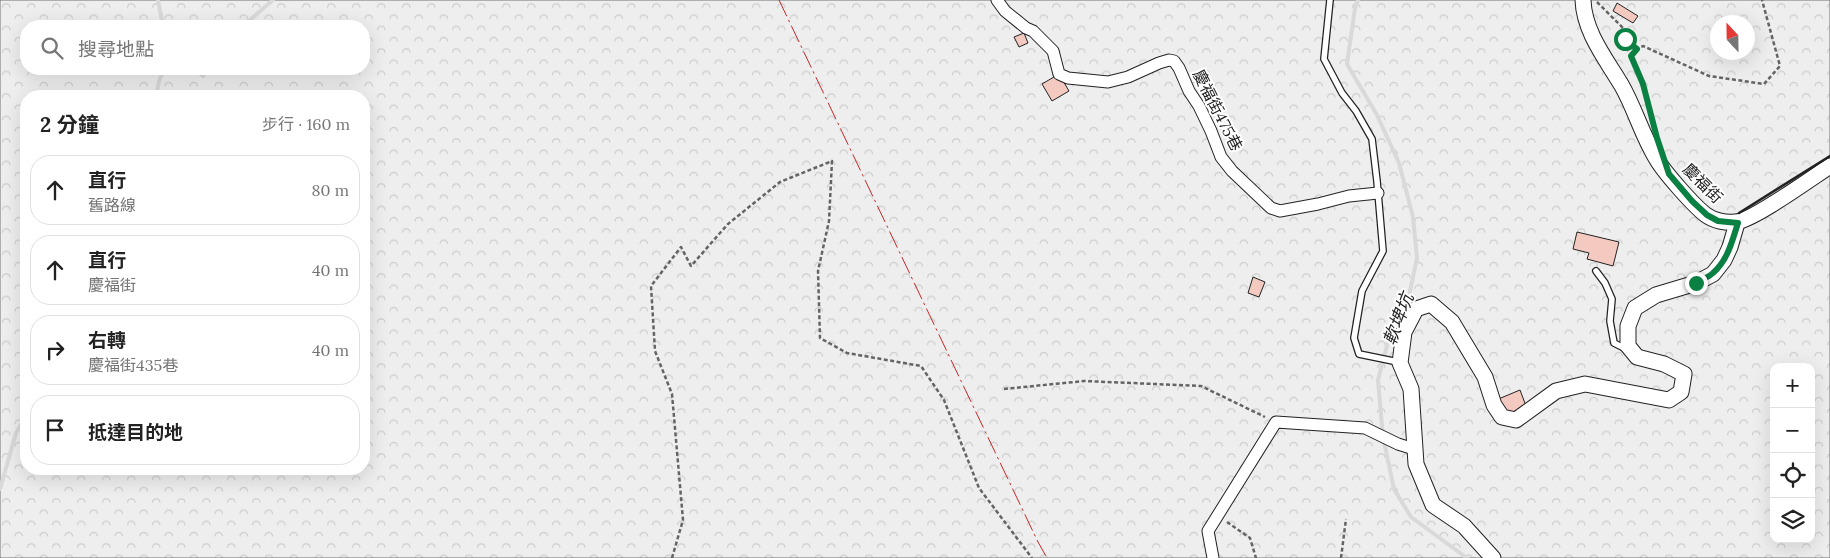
<!DOCTYPE html>
<html lang="zh-TW">
<head>
<meta charset="utf-8">
<style>
	body { margin:0; font-family:Lora,"Noto Sans TC",serif; background:#f6f6f6; color:#222 }
	.controls { position:absolute; right:15px; bottom:15px; display:grid; overflow:hidden; border-radius:10px; box-shadow:0 5px 20px #0002 }
	.controls button { width:45px; height:45px; display:grid; place-items:center; padding:0; border:0; border-bottom:1px solid #e0e0e0; background:#fff; color:#222; font:25px sans-serif }
	.compass { position:absolute; left:1710px; top:15px; width:45px; height:45px; border-radius:50%; background:#fff; box-shadow:0 5px 20px #0002; rotate:338deg }
	.stop { position:absolute; width:15px; height:15px; margin:-11px; border:4px solid #0b8043; border-radius:50%; background:#fff }
	.stop.end { background:#0b8043; border-color:#fff; box-shadow:0 1px 5px #0008 }
	.list { margin:0; padding:0; list-style:none }
	h2 { display:flex; justify-content:space-between; align-items:center; height:65px; margin:0; padding:0 20px; font-size:21px }
	h2 small { font-size:16px; font-weight:400; color:#767676 }
	.list li { display:grid; grid-template-columns:32px 1fr auto; gap:15px; align-items:center; box-sizing:border-box; height:70px; margin:0 10px 10px; padding:0 10px; border:1px solid #e0e0e0; border-radius:20px }
	.list b { display:block; font-size:19px; white-space:nowrap }
	.list p { margin:0; font-size:16px; white-space:nowrap; color:#767676 }
	.list em { font-size:16px; font-style:normal; color:#767676 }
	.icon { flex:none; width:28px; height:28px; fill:none; stroke:currentColor; stroke-width:2; stroke-linecap:round; stroke-linejoin:round }
	.map { position:relative; flex:none; width:1830px; height:558px; overflow:hidden }
	.search { position:absolute; background:#fff; box-shadow:0 5px 20px #0002; left:20px; top:20px; width:350px; height:55px; display:flex; align-items:center; gap:12px; box-sizing:border-box; padding:0 18px; border-radius:20px; color:#767676; font-size:19px }
	.panel { position:absolute; background:#fff; box-shadow:0 5px 20px #0002; left:20px; top:90px; width:350px; height:385px; border-radius:20px }
	.map>svg:first-child { display:block }
	.forest { fill:url(#forest-crowns); stroke:#6f6f6f; fill-rule:evenodd }
	.lines { fill:none; stroke-linecap:round; stroke-linejoin:round }
	.stream { stroke:#d9d9d9; stroke-width:4 }
	.building { fill:#f3c9c0; stroke:#222 }
	.service-casing { stroke:#222; stroke-width:8 }
	.minor-casing { stroke:#222; stroke-width:13 }
	.tertiary-casing { stroke:#222; stroke-width:17 }
	.path { stroke:#646464; stroke-width:2.5; stroke-dasharray:4 2.5; stroke-linecap:butt }
	.service { stroke:#fff; stroke-width:5.5 }
	.minor { stroke:#fff; stroke-width:11 }
	.tertiary { stroke:#fff; stroke-width:15 }
	.wall { stroke:#222; stroke-width:2.5 }
	.power { stroke:#c62828; stroke-width:1; stroke-dasharray:18 4 2.5 4; stroke-linecap:butt }
	.route { stroke:#0b8043; stroke-width:6 }
	.labels { text-anchor:middle; dominant-baseline:central; stroke-width:4; stroke-linejoin:round; paint-order:stroke }
	.street-label { font-size:16px; fill:#222; stroke:#fff }
	.water-label { font-size:18px; font-style:italic; fill:#222; stroke:#fff }
</style>
</head>
<body>
<div class="map">
<svg width="1830" height="558" viewBox="0 0 1830 558">
	<defs>
		<pattern id="forest-crowns" width="20" height="18" patternUnits="userSpaceOnUse" patternTransform="scale(1.25)"><rect width="20" height="18" fill="#eee"/><path d="M2 6a3 3 0 1 1 6 0M12 15a3 3 0 1 1 6 0" fill="none" stroke="#ccc"/></pattern>
	</defs>
	<rect width="100%" height="100%" fill="#fff"/>
	<!-- forest -->
	<path class="forest" d="M0,0H1830V558H0ZM1718,22H1748V52H1718ZM26,26H364V69H26ZM26,96H364V469H26ZM1774,367H1811V539H1774Z"/>
	<g class="lines">
		<!-- stream -->
		<g class="stream">
			<polyline points="158,0 163,26"/>
			<polyline points="1358,0 1355,8 1347,64 1377,115 1399,163 1413,217 1417,258 1409,296 1390,334 1378,380 1383,437 1394,489 1411,517 1467,558"/>
			<polyline points="243,26 273,0"/>
			<polyline points="194,69 203,76 207,69"/>
			<polyline points="156,96 159,81 164,69"/>
			<polyline points="0,489 16,433 26,416"/>
		</g>
	</g>
	<!-- building -->
	<g class="building">
		<polygon points="1617,3 1638,16 1633,23 1613,11"/>
		<polygon points="1024,33 1028,43 1019,47 1014,37"/>
		<polygon points="1059,74 1069,91 1052,101 1042,84"/>
		<polygon points="1577,232 1619,242 1613,266 1587,259 1589,253 1573,249"/>
		<polygon points="1253,277 1265,282 1259,297 1248,293"/>
		<polygon points="1520,390 1526,406 1511,414 1503,413 1496,400"/>
	</g>
	<g class="lines">
		<defs>
			<g id="service">
				<polyline points="1330,0 1324,59 1342,93 1356,111 1372,139 1377,181 1383,251 1362,291 1354,338 1359,354 1398,362"/>
				<polyline points="1596,271 1605,283 1612,299 1610,321 1614,343 1626,349"/>
			</g>
			<g id="minor">
				<polyline points="997,0 1005,11 1026,28 1033,31 1053,51 1059,74 1068,78 1108,82 1128,77 1159,63 1169,60 1174,61 1179,68 1189,91 1199,106 1211,131 1221,157 1232,171 1271,208 1280,211 1318,204 1349,196 1378,193"/>
				<polyline points="1213,558 1208,531 1276,422 1365,428 1398,444 1414,449"/>
			</g>
			<g id="tertiary">
				<path d="M1583,0C1584,32 1606,59 1622,86C1635,109 1642,135 1656,158C1663,171 1694,206 1706,215C1714,221 1726,223 1735,222C1751,222 1813,177 1830,166"/>
				<polyline points="1493,558 1464,526 1433,505 1416,464 1411,389 1400,363 1404,332 1416,309 1431,304 1452,322 1485,377 1494,405 1502,417 1516,420 1556,391 1585,384 1669,400 1681,392 1684,374 1664,364 1637,357 1628,346 1628,326 1635,308 1656,295 1696,283 1713,274 1724,260 1730,247 1737,223"/>
			</g>
		</defs>
		<!-- service casing -->
		<use href="#service" class="service-casing"/>
		<!-- minor casing -->
		<use href="#minor" class="minor-casing"/>
		<!-- tertiary casing -->
		<use href="#tertiary" class="tertiary-casing"/>
		<!-- path -->
		<g class="path">
			<polyline points="1597,2 1625,30 1625,39 1637,49"/>
			<polyline points="1650,110 1643,84 1631,56 1637,49 1643,46 1709,76 1764,84 1780,66 1762,0"/>
			<polyline points="1004,389 1084,381 1201,386 1265,417"/>
			<polyline points="1227,522 1250,538 1256,558"/>
			<polyline points="672,558 683,520 672,394 655,351 651,286 681,247 691,266 728,224 780,182 832,161 829,221 818,271 820,338 847,353 921,366 944,400 979,488 1032,558"/>
			<polyline points="1341,558 1346,519"/>
		</g>
		<!-- service -->
		<use href="#service" class="service"/>
		<!-- minor -->
		<use href="#minor" class="minor"/>
		<!-- tertiary -->
		<use href="#tertiary" class="tertiary"/>
		<!-- wall -->
		<polyline class="wall" points="1739,213 1830,156"/>
		<!-- power -->
		<polyline class="power" points="779,0 1038,542 1047,558"/>
	</g>
	<g class="lines">
		<!-- route -->
		<path class="route" d="M1625,39L1637,49L1631,56L1643,84L1657,138L1669,174L1692,201L1707,215L1718,221L1738,223C1732,241 1728,260 1713,273C1709,277 1701,280 1696,283"/>
	</g>
	<g class="labels">
		<!-- street labels -->
		<g class="street-label">
			<text transform="translate(1218 110) rotate(63)">慶福街475巷</text>
			<text transform="translate(1703 183) rotate(45)">慶福街</text>
		</g>
		<!-- water labels -->
		<g class="water-label">
			<text transform="translate(1398 319) rotate(-69)">軟埤坑</text>
		</g>
	</g>
</svg>
<div class="controls">
<button>+</button>
<button>−</button>
<button><svg class="icon" aria-label="locate" viewBox="0 0 24 24"><circle cx="12" cy="12" r="6"/><path d="M12 2v4M12 18v4M2 12h4M18 12h4"/></svg></button>
<button><svg class="icon" aria-label="layers" viewBox="0 0 24 24"><path d="M12 4l9 5-9 5-9-5zM3 14l9 5 9-5"/></svg></button>
</div>
<svg class="compass" viewBox="-18 -18 36 36"><path d="M0-13l5 13h-10z" fill="#e53935"/><path d="M0 13l5-13h-10z" fill="#767676"/></svg>
<div class="stop" style="left:1625px;top:39px"></div>
<div class="stop end" style="left:1696px;top:283px"></div>
<div class="search"><svg class="icon" aria-label="search" viewBox="0 0 24 24"><circle cx="10" cy="10" r="6"/><path d="M15 15l6 6"/></svg>搜尋地點</div>
<section class="panel">
<h2>2 分鐘<small>步行 · 160 m</small></h2>
<ul class="list">
<li><svg class="icon" aria-label="ahead" viewBox="0 0 24 24"><path d="M12 20V5M6 11l6-6 6 6"/></svg><div><b>直行</b><p>舊路線</p></div><em>80 m</em></li>
<li><svg class="icon" aria-label="ahead" viewBox="0 0 24 24"><path d="M12 20V5M6 11l6-6 6 6"/></svg><div><b>直行</b><p>慶福街</p></div><em>40 m</em></li>
<li><svg class="icon" aria-label="right" viewBox="0 0 24 24"><path d="M7 20v-9h11M14 6l5 5-5 5"/></svg><div><b>右轉</b><p>慶福街435巷</p></div><em>40 m</em></li>
<li><svg class="icon" aria-label="arrive" viewBox="0 0 24 24"><path d="M6 21V4h12l-3 4 3 4H6"/></svg><div><b>抵達目的地</b></div></li>
</ul>
</section>
</div>
</body>
</html>
